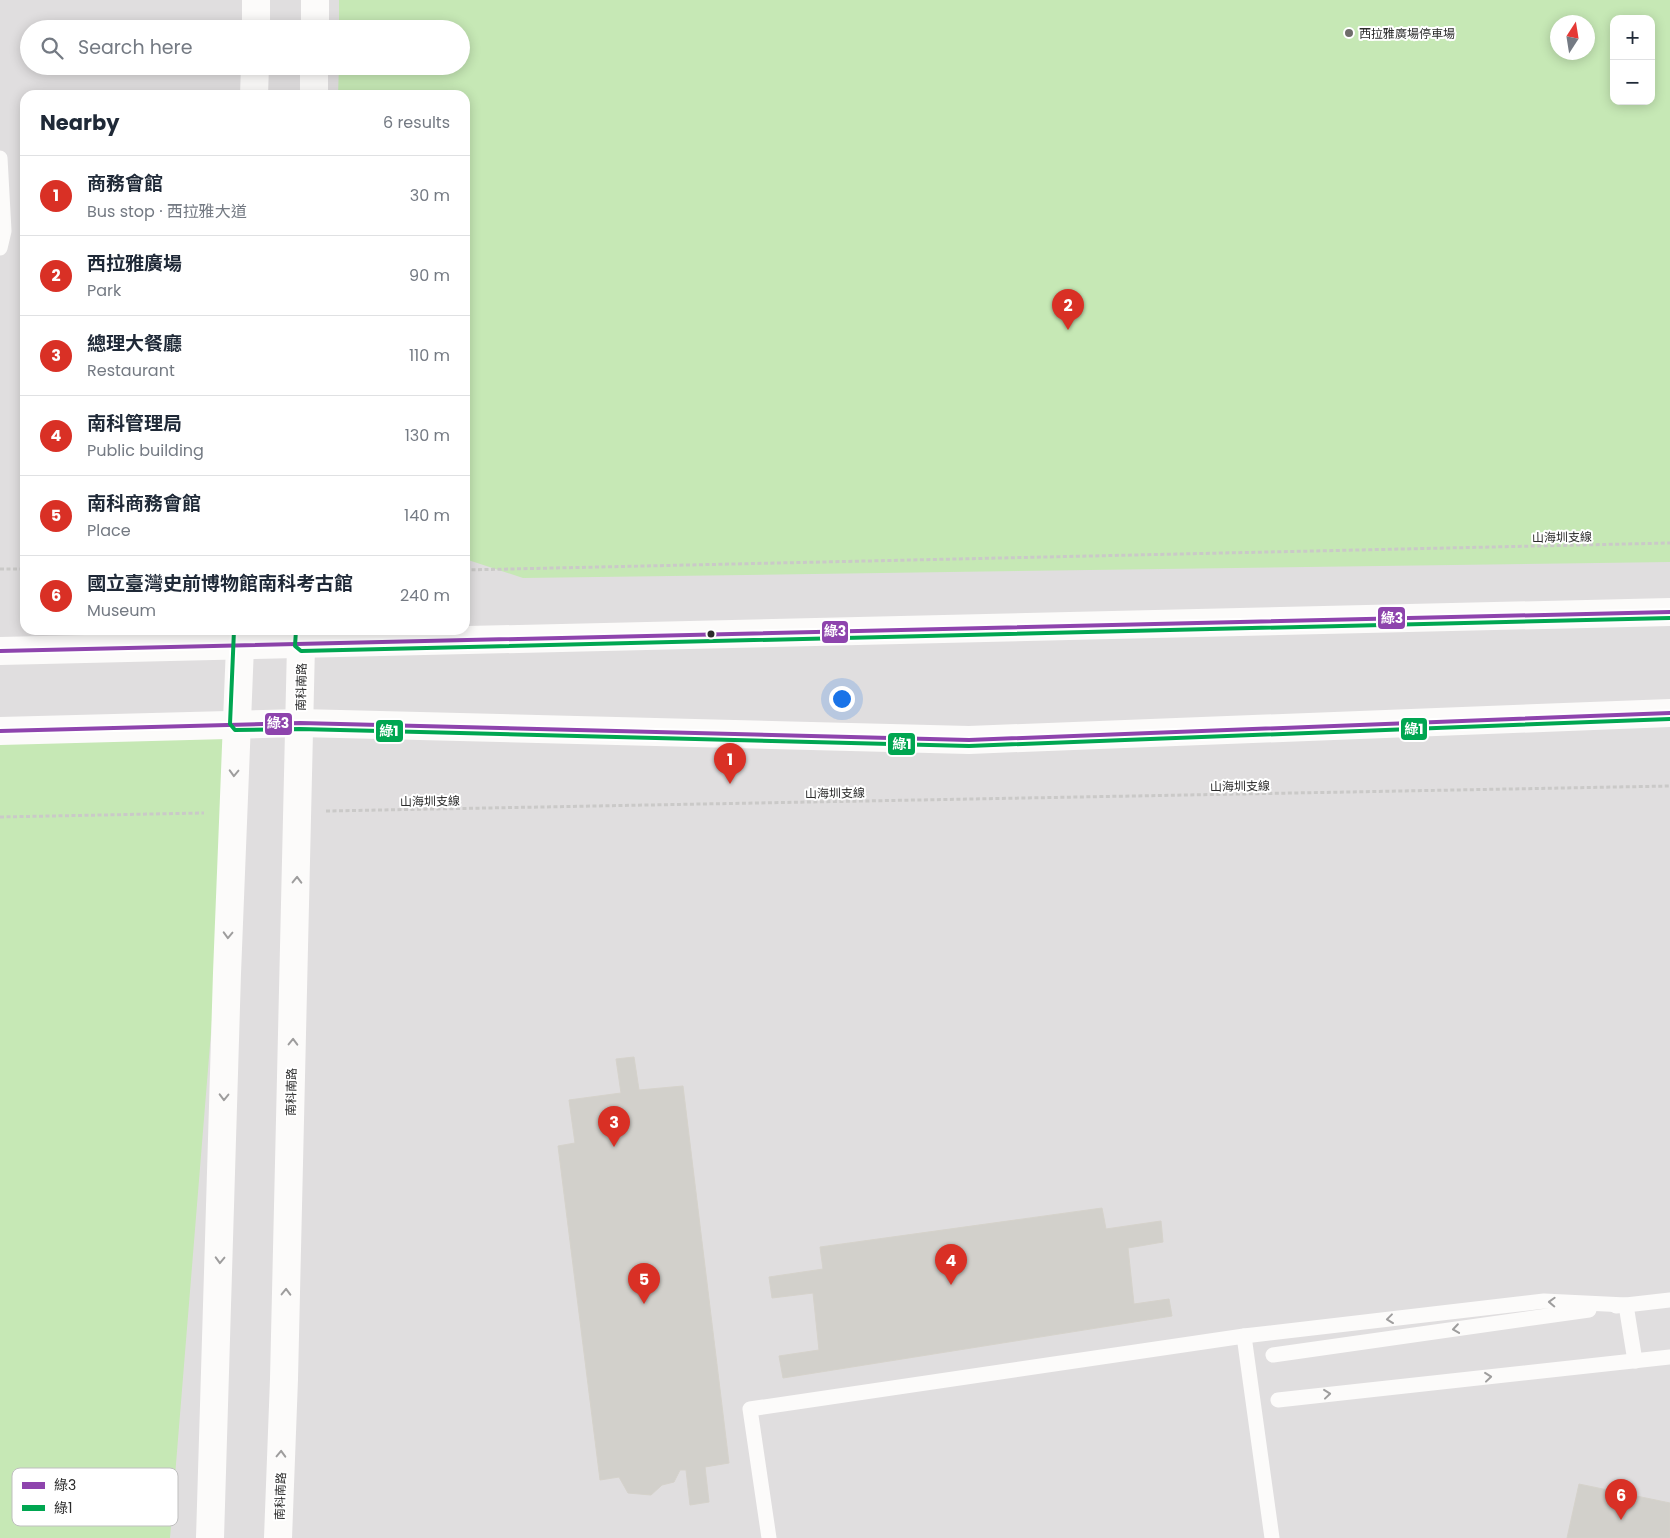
<!DOCTYPE html>
<html lang="en">
<head>
<meta charset="utf-8">
<style>
	body { margin:0; font-family:Poppins,"Noto Sans TC",sans-serif; background:#f2f2f3; color:#1f2937 }
	.controls { position:absolute; right:15px; top:15px; display:grid; overflow:hidden; border-radius:10px; box-shadow:0 2px 12px #0003 }
	.controls button { width:45px; height:45px; display:grid; place-items:center; padding:0; border:0; border-bottom:1px solid #e0e1e3; background:#fff; color:#1f2937; font:25px sans-serif }
	.compass { position:absolute; left:1550px; top:15px; width:45px; height:45px; border-radius:50%; background:#fff; box-shadow:0 2px 12px #0003; rotate:12deg }
	.you { position:absolute; left:841px; top:698px; width:18px; height:18px; margin:-12px; border:4px solid #fff; border-radius:50%; background:#1a73e8; box-shadow:0 0 0 8px #1a73e833 }
	.badge { display:grid; place-items:center; width:32px; height:32px; border-radius:50%; background:#d93025; color:#fff; font-size:16px; font-weight:700 }
	.pin { position:absolute; translate:-50% -41px; filter:drop-shadow(0 1px 2px #0008) }
	.pin::after { content:''; position:absolute; top:26px; width:18px; height:15px; background:inherit; clip-path:polygon(0 0,100% 0,50% 100%) }
	.list { margin:0; padding:0; list-style:none }
	h2 { display:flex; justify-content:space-between; align-items:center; height:65px; margin:0; padding:0 20px; font-size:21px }
	h2 small { font-size:16px; font-weight:400; color:#747a83 }
	.list li { display:grid; grid-template-columns:32px 1fr auto; gap:15px; align-items:center; box-sizing:border-box; height:80px; padding:0 20px; border-top:1px solid #e0e1e3 }
	.list b { display:block; font-size:19px; white-space:nowrap }
	.list p { margin:0; font-size:16px; white-space:nowrap; color:#747a83 }
	.list em { font-size:16px; font-style:normal; color:#747a83 }
	.icon { flex:none; width:28px; height:28px; fill:none; stroke:currentColor; stroke-width:2; stroke-linecap:round; stroke-linejoin:round }
	.map { position:relative; flex:none; width:1670px; height:1538px; overflow:hidden }
	.search { position:absolute; background:#fff; box-shadow:0 2px 12px #0003; left:20px; top:20px; width:450px; height:55px; display:flex; align-items:center; gap:12px; box-sizing:border-box; padding:0 18px; border-radius:28px; color:#747a83; font-size:19px }
	.panel { position:absolute; background:#fff; box-shadow:0 2px 12px #0003; left:20px; top:90px; width:450px; height:545px; border-radius:15px }
	.map>svg:first-child { display:block }
	.industrial { fill:#e0dedf; fill-rule:evenodd }
	.green { fill:#c6e8b5; fill-rule:evenodd }
	.building { fill:#d2d0cb; stroke:#d5d2cb }
	.lines { fill:none; stroke-linecap:round; stroke-linejoin:round }
	.path { stroke:#cac9c8; stroke-width:3; stroke-dasharray:4 2.5; stroke-linecap:butt }
	.service { stroke:#fcfbfa; stroke-width:15 }
	.minor { stroke:#fcfbfa; stroke-width:28 }
	.tertiary { stroke:#fcfbfa; stroke-width:28 }
	.bus-1-casing { stroke:#fff; stroke-width:8 }
	.bus-2-casing { stroke:#fff; stroke-width:8 }
	.bus-1 { stroke:#8e44ad; stroke-width:4 }
	.bus-2 { stroke:#00a651; stroke-width:4 }
	.oneway { stroke:#9e9d9d }
	.poi-dot { fill:#6e6d6a; stroke:#fff; stroke-width:2 }
	.bus-dot { fill:#2b2b2b; stroke:#fff; stroke-width:2 }
	.labels { text-anchor:middle; dominant-baseline:central; stroke-width:4; stroke-linejoin:round; paint-order:stroke }
	.poi-label { font-size:12px; fill:#2b2b2b; stroke:#fff; text-anchor:start }
	.street-label { font-size:12px; fill:#2b2b2b; stroke:#fff }
	.key { fill:#fff; stroke:#bfbfbf; stroke-width:1 }
	.key-label { font-size:14px; fill:#2b2b2b }
	.line-badge { stroke:#fff; stroke-width:2 }
	.badge-label { font-size:14px; text-anchor:middle; font-weight:bold; fill:#fff }
</style>
</head>
<body>
<div class="map">
<svg width="1670" height="1538" viewBox="0 0 1670 1538">
	<rect width="100%" height="100%" fill="#eae7df"/>
	<!-- industrial -->
	<path class="industrial" d="M0,0H1670V1538H0ZM1614,19H1651V101H1614ZM1558,22H1588V52H1558ZM29,29H461V66H29ZM25,95H465V630H25Z"/>
	<!-- green -->
	<g class="green">
		<path d="M339,0H1670V562L523,578L465,559V95H338L339,66H461V29H339ZM1614,19H1651V101H1614ZM1558,22H1588V52H1558Z"/>
		<polygon points="236,724 170,1538 0,1538 0,729"/>
	</g>
	<!-- building -->
	<g class="building">
		<polygon points="634,1057 639,1090 683,1086 729,1463 705,1467 709,1502 690,1505 686,1470 680,1470 674,1482 662,1485 651,1495 628,1493 619,1477 600,1480 558,1146 575,1143 569,1100 621,1093 616,1059"/>
		<polygon points="1102,1208 1106,1229 1161,1221 1163,1242 1128,1248 1134,1304 1169,1299 1172,1316 783,1378 779,1356 819,1350 813,1293 772,1298 769,1277 823,1269 820,1247"/>
		<polygon points="1579,1484 1670,1503 1670,1538 1567,1538"/>
	</g>
	<g class="lines">
		<!-- path -->
		<g class="path">
			<polyline points="0,569 25,569"/>
			<polyline points="465,570 1670,543"/>
			<polyline points="326,811 1670,786"/>
			<polyline points="0,817 204,813"/>
		</g>
		<!-- service -->
		<g class="service">
			<polyline points="0,158 4,231 0,248"/>
			<polyline points="1616,1306 1626,1305 1635,1361"/>
			<polyline points="1244,1336 1544,1301 1626,1305 1670,1300"/>
			<polyline points="1273,1355 1589,1310"/>
			<polyline points="1278,1400 1670,1357"/>
			<polyline points="769,1538 750,1409 1244,1336 1272,1538"/>
		</g>
		<!-- minor -->
		<g class="minor">
			<polyline points="256,29 256,0"/>
			<polyline points="315,29 315,0"/>
			<polyline points="254,95 255,66"/>
			<polyline points="314,95 314,66"/>
		</g>
		<!-- tertiary -->
		<g class="tertiary">
			<polyline points="0,651 1670,612"/>
			<polyline points="0,731 300,723 969,740 1670,713"/>
			<polyline points="210,1538 227,973 240,646"/>
			<polyline points="278,1538 284,1379 301,645"/>
		</g>
		<defs>
			<g id="bus-1">
				<polyline points="0,651 1670,612"/>
				<polyline points="0,731 300,723 969,740 1670,713"/>
			</g>
			<g id="bus-2">
				<polyline points="234,630 230,724 235,730 300,729 969,746 1670,719"/>
				<polyline points="296,630 295,646 301,651 1670,618"/>
			</g>
		</defs>
		<!-- bus-1 casing -->
		<use href="#bus-1" class="bus-1-casing"/>
		<!-- bus-2 casing -->
		<use href="#bus-2" class="bus-2-casing"/>
		<!-- bus-1 -->
		<use href="#bus-1" class="bus-1"/>
		<!-- bus-2 -->
		<use href="#bus-2" class="bus-2"/>
	</g>
	<!-- one-way arrows -->
	<defs><path id="oneway-chevron" d="M-2-3.5L2.5 0L-2 3.5" fill="none" stroke-width="1.6" stroke-linecap="round" stroke-linejoin="round" transform="scale(1.25)"/></defs>
	<g class="oneway">
		<use href="#oneway-chevron" transform="translate(234 773) rotate(92)"/>
		<use href="#oneway-chevron" transform="translate(297 880) rotate(-89)"/>
		<use href="#oneway-chevron" transform="translate(228 935) rotate(92)"/>
		<use href="#oneway-chevron" transform="translate(293 1042) rotate(-89)"/>
		<use href="#oneway-chevron" transform="translate(224 1097) rotate(91)"/>
		<use href="#oneway-chevron" transform="translate(220 1260) rotate(92)"/>
		<use href="#oneway-chevron" transform="translate(286 1292) rotate(-89)"/>
		<use href="#oneway-chevron" transform="translate(1552 1302) rotate(-178)"/>
		<use href="#oneway-chevron" transform="translate(1390 1319) rotate(173)"/>
		<use href="#oneway-chevron" transform="translate(1456 1329) rotate(172)"/>
		<use href="#oneway-chevron" transform="translate(1488 1377) rotate(-6)"/>
		<use href="#oneway-chevron" transform="translate(1327 1394) rotate(-6)"/>
		<use href="#oneway-chevron" transform="translate(281 1454) rotate(-88)"/>
	</g>
	<!-- markers -->
	<circle class="poi-dot" cx="1349" cy="33" r="5"/>
	<circle class="bus-dot" cx="711" cy="634" r="4.5"/>
	<g class="labels">
		<!-- poi labels -->
		<g class="poi-label">
			<text x="1359" y="33">西拉雅廣場停車場</text>
		</g>
		<!-- street labels -->
		<g class="street-label">
			<text transform="translate(1562 537) rotate(-1)">山海圳支線</text>
			<text transform="translate(301 687) rotate(-89)">南科南路</text>
			<text transform="translate(1240 786) rotate(-1)">山海圳支線</text>
			<text transform="translate(835 793) rotate(-1)">山海圳支線</text>
			<text transform="translate(430 801) rotate(-1)">山海圳支線</text>
			<text transform="translate(291 1092) rotate(-89)">南科南路</text>
			<text transform="translate(280 1496) rotate(-88)">南科南路</text>
		</g>
	</g>
	<!-- legend -->
	<rect x="12" y="1468" width="166" height="58" rx="8" class="key"/>
	<rect x="22" y="1482" width="23" height="7" fill="#8e44ad"/>
	<rect x="22" y="1505" width="23" height="6" fill="#00a651"/>
	<g class="key-label">
		<text x="54" y="1490">綠3</text>
		<text x="54" y="1513">綠1</text>
	</g>
	<g class="line-badge">
		<rect x="1377" y="606" width="29" height="24" rx="5" fill="#8e44ad"/>
		<rect x="821" y="620" width="28" height="24" rx="5" fill="#8e44ad"/>
		<rect x="264" y="712" width="29" height="24" rx="5" fill="#8e44ad"/>
		<rect x="1400" y="717" width="28" height="24" rx="5" fill="#00a651"/>
		<rect x="375" y="719" width="29" height="24" rx="5" fill="#00a651"/>
		<rect x="887" y="732" width="29" height="24" rx="5" fill="#00a651"/>
	</g>
	<g class="badge-label">
		<text x="1392" y="623">綠3</text>
		<text x="835" y="636">綠3</text>
		<text x="278" y="728">綠3</text>
		<text x="1414" y="734">綠1</text>
		<text x="389" y="736">綠1</text>
		<text x="902" y="749">綠1</text>
	</g>
</svg>
<div class="controls">
<button>+</button>
<button>−</button>
</div>
<svg class="compass" viewBox="-18 -18 36 36"><path d="M0-13l5 13h-10z" fill="#e53935"/><path d="M0 13l5-13h-10z" fill="#747a83"/></svg>
<div class="you"></div>
<div class="pin badge" style="left:730px;top:784px">1</div>
<div class="pin badge" style="left:1068px;top:330px">2</div>
<div class="pin badge" style="left:614px;top:1147px">3</div>
<div class="pin badge" style="left:951px;top:1285px">4</div>
<div class="pin badge" style="left:644px;top:1304px">5</div>
<div class="pin badge" style="left:1621px;top:1520px">6</div>
<div class="search"><svg class="icon" aria-label="search" viewBox="0 0 24 24"><circle cx="10" cy="10" r="6"/><path d="M15 15l6 6"/></svg>Search here</div>
<section class="panel">
<h2>Nearby<small>6 results</small></h2>
<ul class="list">
<li><span class="badge">1</span><div><b>商務會館</b><p>Bus stop · 西拉雅大道</p></div><em>30 m</em></li>
<li><span class="badge">2</span><div><b>西拉雅廣場</b><p>Park</p></div><em>90 m</em></li>
<li><span class="badge">3</span><div><b>總理大餐廳</b><p>Restaurant</p></div><em>110 m</em></li>
<li><span class="badge">4</span><div><b>南科管理局</b><p>Public building</p></div><em>130 m</em></li>
<li><span class="badge">5</span><div><b>南科商務會館</b><p>Place</p></div><em>140 m</em></li>
<li><span class="badge">6</span><div><b>國立臺灣史前博物館南科考古館</b><p>Museum</p></div><em>240 m</em></li>
</ul>
</section>
</div>
</body>
</html>
